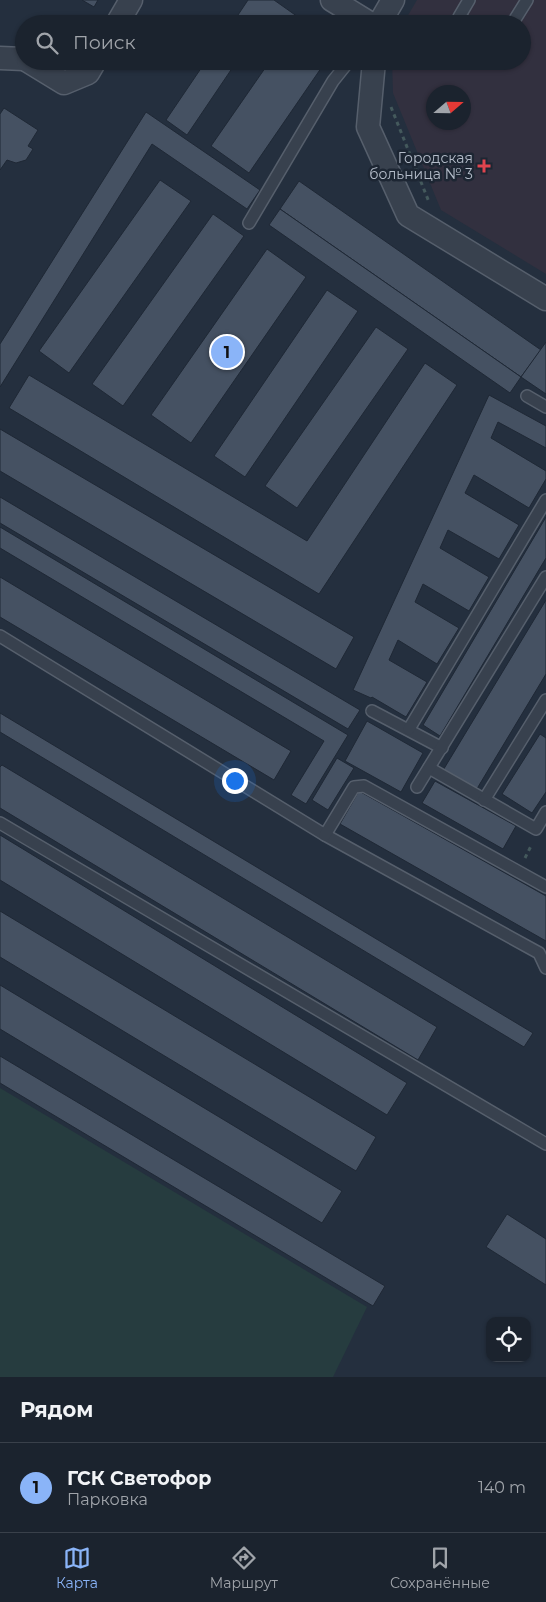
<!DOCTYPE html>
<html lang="ru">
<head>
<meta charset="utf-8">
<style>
	body { margin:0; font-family:Montserrat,sans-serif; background:#242b36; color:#f1f3f6 }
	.controls { position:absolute; right:15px; bottom:15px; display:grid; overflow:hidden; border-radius:10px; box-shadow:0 1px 4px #0004 }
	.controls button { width:45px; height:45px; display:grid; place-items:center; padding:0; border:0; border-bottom:1px solid #39404a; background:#1b232e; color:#f1f3f6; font:25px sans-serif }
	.compass { position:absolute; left:426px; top:85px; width:45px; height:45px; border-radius:50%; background:#1b232e; box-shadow:0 1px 4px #0004; rotate:70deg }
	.you { position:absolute; left:234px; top:780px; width:18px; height:18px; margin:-12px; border:4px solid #fff; border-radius:50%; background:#1a73e8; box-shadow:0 0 0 8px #1a73e833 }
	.badge { display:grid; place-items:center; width:32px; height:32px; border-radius:50%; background:#8ab4f8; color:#111; font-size:16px; font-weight:700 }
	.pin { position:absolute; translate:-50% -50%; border:2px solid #fff; box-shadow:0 1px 5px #0006 }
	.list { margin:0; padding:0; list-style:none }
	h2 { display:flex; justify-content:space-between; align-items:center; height:65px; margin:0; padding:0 20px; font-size:21px }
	h2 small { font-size:16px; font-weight:400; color:#a0a4aa }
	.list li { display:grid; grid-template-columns:32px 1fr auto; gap:15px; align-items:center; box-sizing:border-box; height:90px; padding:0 20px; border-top:1px solid #39404a }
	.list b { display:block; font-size:19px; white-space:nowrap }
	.list p { margin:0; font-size:16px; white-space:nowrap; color:#a0a4aa }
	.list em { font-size:16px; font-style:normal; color:#a0a4aa }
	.icon { flex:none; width:28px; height:28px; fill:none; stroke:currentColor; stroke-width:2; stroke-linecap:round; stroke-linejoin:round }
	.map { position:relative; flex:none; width:546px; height:1377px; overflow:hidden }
	.search { position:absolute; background:#1b232e; box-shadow:0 1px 4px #0004; left:15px; right:15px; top:15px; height:55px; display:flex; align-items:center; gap:12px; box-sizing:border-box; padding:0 18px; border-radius:28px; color:#a0a4aa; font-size:19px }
	.sheet { height:155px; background:#1b232e }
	nav { display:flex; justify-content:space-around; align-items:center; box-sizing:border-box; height:70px; border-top:1px solid #39404a; background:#1b232e; font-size:14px; color:#a0a4aa }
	nav a { display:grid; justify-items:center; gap:2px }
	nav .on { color:#8ab4f8 }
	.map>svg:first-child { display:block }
	.medical { fill:#32303f; fill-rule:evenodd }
	.green { fill:#263c3f }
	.building { fill:#455162; stroke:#1f2835 }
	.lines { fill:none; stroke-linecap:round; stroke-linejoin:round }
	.service-casing { stroke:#565f6c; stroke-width:14 }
	.minor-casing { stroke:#565f6c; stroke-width:25 }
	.path { stroke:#44595c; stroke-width:3; stroke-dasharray:4 4; stroke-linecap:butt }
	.service { stroke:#38414e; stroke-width:11 }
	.minor { stroke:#38414e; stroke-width:22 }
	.health-dot { fill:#e0444e; stroke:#1d2633; stroke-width:2 }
	.labels { text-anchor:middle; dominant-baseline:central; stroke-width:5; stroke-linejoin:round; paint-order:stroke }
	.poi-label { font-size:14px; fill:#b4bcc9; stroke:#1d2633; text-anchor:end }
</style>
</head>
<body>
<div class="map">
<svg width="546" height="1377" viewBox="0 0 546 1377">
	<rect width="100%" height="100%" fill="#242f3e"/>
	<!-- medical -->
	<path class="medical" d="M417,0H546V274L441,210L393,93L392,61H522V24H403ZM434,92H464V122H434Z"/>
	<!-- green -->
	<polygon class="green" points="0,1088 367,1307 333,1377 0,1377"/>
	<!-- building -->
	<g class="building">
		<polygon points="82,0 98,0 94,7"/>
		<polygon points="248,0 274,0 308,24 232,24"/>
		<polygon points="206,61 237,61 187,135 166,120"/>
		<polygon points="270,61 326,61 249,173 211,146"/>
		<polygon points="4,108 38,130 28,146 33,149 26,160 16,163 7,160 0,170 0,114"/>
		<polygon points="146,112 260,190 247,209 152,144 0,387 0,344"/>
		<polygon points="160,180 191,201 69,373 39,351"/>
		<polygon points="299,181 541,350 521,377 280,209"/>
		<polygon points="280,209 521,377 510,393 269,225"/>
		<polygon points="213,214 244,236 123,406 92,384"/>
		<polygon points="267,249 306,277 191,443 151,415"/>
		<polygon points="327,290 358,311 245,477 214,456"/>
		<polygon points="376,327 408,349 297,508 265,486"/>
		<polygon points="546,342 546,394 521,377"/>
		<polygon points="425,363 457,385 319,594 9,408 29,375 307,541"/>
		<polygon points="489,395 546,426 546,448 498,422 491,438 546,471 546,479 529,508 474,475 465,493 519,525 499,559 448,530 440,548 489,577 469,611 423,584 415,602 459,628 437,664 398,640 389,660 427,682 406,717 372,697 371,698 353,690"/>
		<polygon points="0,429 354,637 336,669 0,471"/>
		<polygon points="0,497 360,710 348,729 0,523"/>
		<polygon points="546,517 546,558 440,736 423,725"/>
		<polygon points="0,527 348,735 306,804 291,795 324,741 0,548"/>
		<polygon points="0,577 291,751 274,780 0,617"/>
		<polygon points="546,600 546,674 475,792 442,772"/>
		<polygon points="0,713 533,1033 524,1047 0,732"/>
		<polygon points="367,721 423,753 401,792 345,761"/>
		<polygon points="540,734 546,738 546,792 532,813 502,794"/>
		<polygon points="337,758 354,768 328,810 312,800"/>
		<polygon points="2,765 437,1027 418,1060 0,808 0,767"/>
		<polygon points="435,781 516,826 503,849 422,803"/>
		<polygon points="359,791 546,896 546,941 340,824"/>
		<polygon points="0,835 407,1083 387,1115 0,880"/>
		<polygon points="0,911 376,1137 356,1171 0,957"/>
		<polygon points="0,985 342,1191 322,1223 0,1029"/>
		<polygon points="0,1056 385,1286 373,1306 0,1083"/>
		<polygon points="507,1214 546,1239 546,1285 486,1247"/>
	</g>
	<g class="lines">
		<defs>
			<g id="service">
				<polyline points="469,0 459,17 471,24"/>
				<polyline points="512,24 527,0"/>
				<polyline points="249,223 333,81 349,61"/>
				<polyline points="527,396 546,407"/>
				<polyline points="0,636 325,835 539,953 546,968"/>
				<polyline points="372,711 442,748"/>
				<polyline points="409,729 546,500"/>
				<polyline points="429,768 536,829 546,812"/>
				<polyline points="417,787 546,577"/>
				<polyline points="484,800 546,700"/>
				<polyline points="0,823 546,1144"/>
				<polyline points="325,835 354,787 364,786 546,887"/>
			</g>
			<g id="minor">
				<polyline points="332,0 371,24"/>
				<polyline points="117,24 131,0"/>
				<polyline points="379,24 393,0"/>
				<polyline points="0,58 24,59"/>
				<polyline points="28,61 64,83 88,73 95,61"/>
				<polyline points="374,61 368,127 408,215 546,299"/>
			</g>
		</defs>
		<!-- service casing -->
		<use href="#service" class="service-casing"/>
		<!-- minor casing -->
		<use href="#minor" class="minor-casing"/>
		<!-- path -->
		<g class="path">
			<polyline points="391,107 429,202"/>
			<polyline points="525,858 532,844"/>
		</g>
		<!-- service -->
		<use href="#service" class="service"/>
		<!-- minor -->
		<use href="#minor" class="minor"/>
	</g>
	<!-- markers -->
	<path class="health-dot" d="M481.5 158.5h5v5h5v5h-5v5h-5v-5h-5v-5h5z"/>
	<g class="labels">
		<!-- poi labels -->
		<g class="poi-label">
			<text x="473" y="158">Городская<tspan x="473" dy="16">больница № 3</tspan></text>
		</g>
	</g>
</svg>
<div class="controls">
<button><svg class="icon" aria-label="locate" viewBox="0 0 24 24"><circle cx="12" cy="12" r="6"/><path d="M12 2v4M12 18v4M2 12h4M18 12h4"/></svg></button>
</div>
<svg class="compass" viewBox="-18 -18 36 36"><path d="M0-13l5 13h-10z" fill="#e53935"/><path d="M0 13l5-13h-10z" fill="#a0a4aa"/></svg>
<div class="you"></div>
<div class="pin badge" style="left:227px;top:352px">1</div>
<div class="search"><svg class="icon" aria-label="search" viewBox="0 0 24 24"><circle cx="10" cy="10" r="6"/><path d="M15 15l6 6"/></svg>Поиск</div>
</div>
<section class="sheet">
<h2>Рядом<small></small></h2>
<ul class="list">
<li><span class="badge">1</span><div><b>ГСК Светофор</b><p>Парковка</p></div><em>140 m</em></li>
</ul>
</section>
<nav>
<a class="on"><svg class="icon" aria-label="map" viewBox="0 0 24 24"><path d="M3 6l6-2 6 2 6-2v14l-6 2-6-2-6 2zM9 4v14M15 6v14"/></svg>Карта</a>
<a><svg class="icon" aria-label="directions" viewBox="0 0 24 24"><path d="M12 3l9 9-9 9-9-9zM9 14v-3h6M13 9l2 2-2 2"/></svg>Маршрут</a>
<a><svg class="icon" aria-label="saved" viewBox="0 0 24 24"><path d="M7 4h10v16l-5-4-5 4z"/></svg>Сохранённые</a>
</nav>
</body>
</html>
